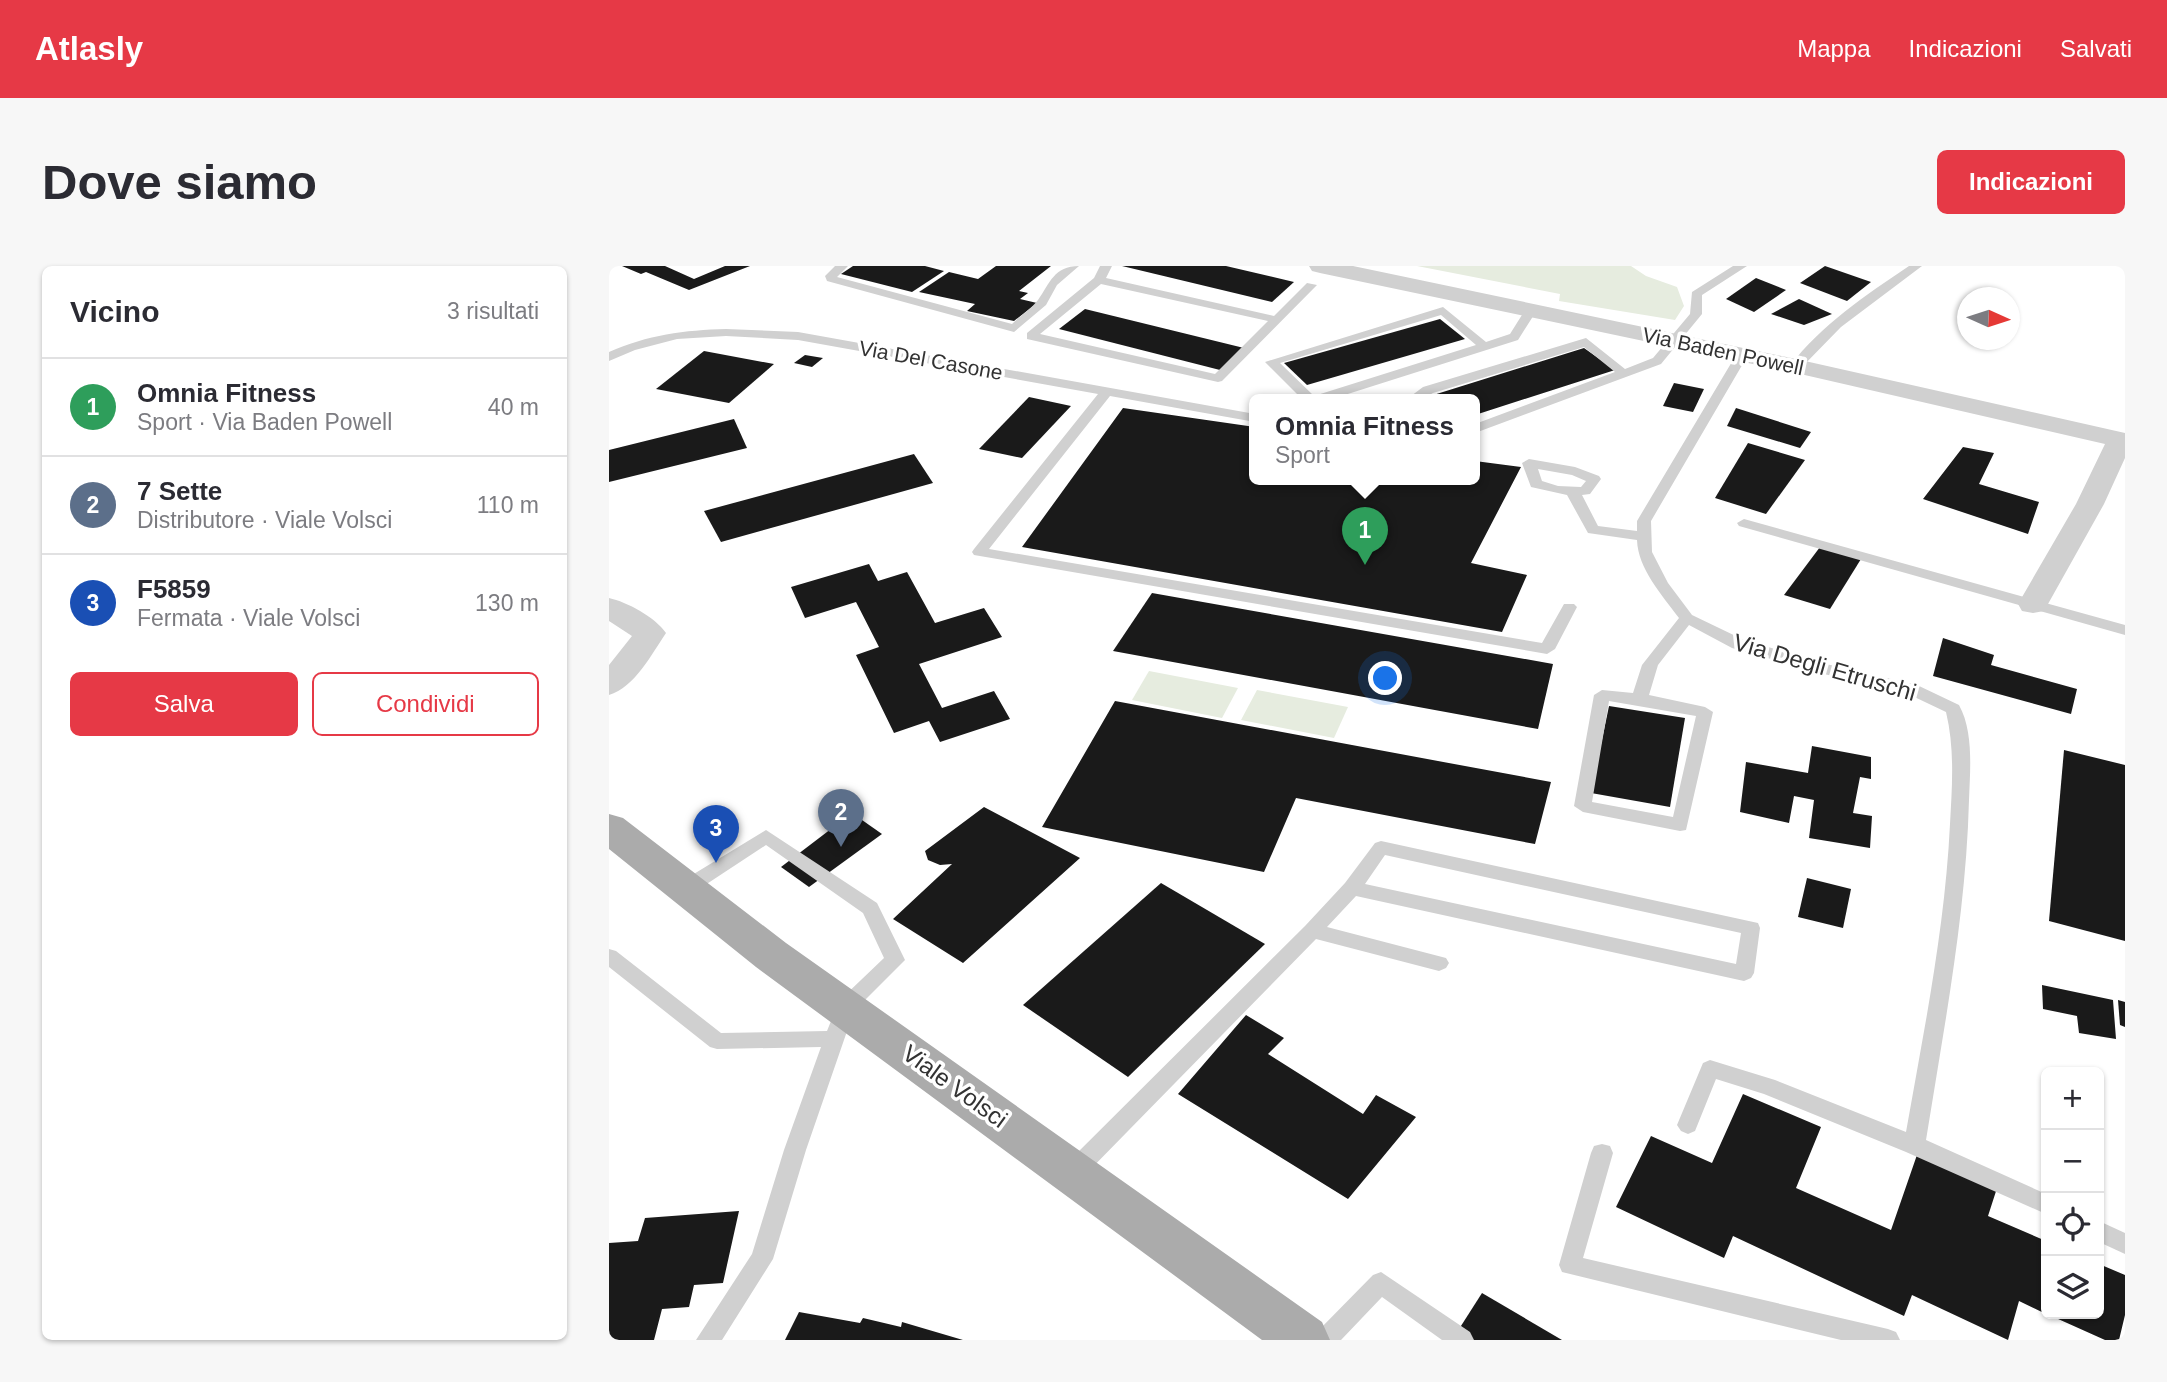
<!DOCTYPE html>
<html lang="it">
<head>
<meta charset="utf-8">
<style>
	body { margin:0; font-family:Arial,sans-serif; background:#f7f7f7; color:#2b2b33 }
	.controls { position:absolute; right:21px; bottom:21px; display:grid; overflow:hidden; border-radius:10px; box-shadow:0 2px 5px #0004 }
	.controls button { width:63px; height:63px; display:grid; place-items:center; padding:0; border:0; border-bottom:2px solid #e1e1e2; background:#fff; color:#2b2b33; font:35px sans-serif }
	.compass { position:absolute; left:1348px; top:21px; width:63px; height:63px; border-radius:50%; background:#fff; box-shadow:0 2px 5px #0004; rotate:93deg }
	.you { position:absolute; left:777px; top:413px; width:24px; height:24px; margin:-18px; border:5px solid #fff; border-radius:50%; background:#1a73e8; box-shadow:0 0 0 10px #1a73e833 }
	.badge { display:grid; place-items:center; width:46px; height:46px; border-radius:50%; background:#e63946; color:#fff; font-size:23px; font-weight:700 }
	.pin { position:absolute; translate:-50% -58px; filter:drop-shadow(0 2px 4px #0008) }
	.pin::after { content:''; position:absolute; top:37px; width:24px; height:21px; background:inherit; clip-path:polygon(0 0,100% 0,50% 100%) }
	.popup { position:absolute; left:640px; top:128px; width:231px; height:91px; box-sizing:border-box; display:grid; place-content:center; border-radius:10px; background:#fff; filter:drop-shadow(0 2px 5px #0005); font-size:23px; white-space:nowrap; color:#7c7c81 }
	.popup b { font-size:26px; color:#2b2b33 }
	.popup::after { content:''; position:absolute; left:50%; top:100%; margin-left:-14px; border:14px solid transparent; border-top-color:#fff }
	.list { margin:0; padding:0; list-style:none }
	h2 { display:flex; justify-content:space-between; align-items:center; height:91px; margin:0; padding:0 28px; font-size:30px }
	h2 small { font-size:23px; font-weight:400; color:#7c7c81 }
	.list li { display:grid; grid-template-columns:46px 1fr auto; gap:21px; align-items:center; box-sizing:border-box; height:98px; padding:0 28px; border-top:2px solid #e1e1e2 }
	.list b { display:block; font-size:26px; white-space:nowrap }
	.list p { margin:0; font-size:23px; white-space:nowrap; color:#7c7c81 }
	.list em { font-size:23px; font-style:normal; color:#7c7c81 }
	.actions { display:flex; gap:14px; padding:21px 28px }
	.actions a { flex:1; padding:16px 0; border:2px solid #e63946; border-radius:10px; text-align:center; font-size:24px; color:#e63946 }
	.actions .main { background:#e63946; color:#fff }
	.icon { flex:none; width:38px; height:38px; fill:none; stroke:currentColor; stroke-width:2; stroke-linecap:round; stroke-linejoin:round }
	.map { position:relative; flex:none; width:1516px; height:1074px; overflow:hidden; border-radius:10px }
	header { display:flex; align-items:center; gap:42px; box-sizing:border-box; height:98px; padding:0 35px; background:#e63946; color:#fff }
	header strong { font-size:33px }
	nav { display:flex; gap:38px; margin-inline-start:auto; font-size:24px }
	.intro { display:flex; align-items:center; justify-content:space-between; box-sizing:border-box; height:168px; padding:0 42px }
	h1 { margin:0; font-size:49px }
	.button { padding:18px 32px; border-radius:10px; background:#e63946; color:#fff; font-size:24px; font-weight:700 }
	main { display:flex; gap:42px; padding:0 42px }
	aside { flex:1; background:#fff; border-radius:10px; box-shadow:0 2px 5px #0004 }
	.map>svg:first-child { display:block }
	.green { fill:#e6ecdf }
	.building { fill:#1a1a1a }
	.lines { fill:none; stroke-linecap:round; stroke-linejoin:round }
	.service { fill:#d0d0d0; fill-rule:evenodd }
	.minor { fill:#d0d0d0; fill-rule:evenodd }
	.primary { fill:#ababab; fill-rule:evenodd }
	.labels { text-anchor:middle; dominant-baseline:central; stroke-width:7; stroke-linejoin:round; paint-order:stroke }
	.far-street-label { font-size:21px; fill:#333; stroke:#fff }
	.street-label { font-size:24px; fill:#333; stroke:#fff }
</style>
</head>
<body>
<header>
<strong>Atlasly</strong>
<nav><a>Mappa</a><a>Indicazioni</a><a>Salvati</a></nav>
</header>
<div class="intro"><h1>Dove siamo</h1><a class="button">Indicazioni</a></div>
<main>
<aside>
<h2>Vicino<small>3 risultati</small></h2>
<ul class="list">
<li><span class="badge" style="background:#2e9e5b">1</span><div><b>Omnia Fitness</b><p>Sport · Via Baden Powell</p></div><em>40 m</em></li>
<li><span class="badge" style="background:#5c6f8a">2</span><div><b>7 Sette</b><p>Distributore · Viale Volsci</p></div><em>110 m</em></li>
<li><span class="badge" style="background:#1a4fb4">3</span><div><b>F5859</b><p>Fermata · Viale Volsci</p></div><em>130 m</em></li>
</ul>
<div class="actions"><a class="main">Salva</a><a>Condividi</a></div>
</aside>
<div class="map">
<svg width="1516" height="1074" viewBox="0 0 1516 1074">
	<rect width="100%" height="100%" fill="#fff"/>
	<!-- green -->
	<g class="green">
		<polygon points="808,0 1022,0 1037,10 1068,21 1075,40 1066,54 950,35 951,28"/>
		<polygon points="540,405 629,422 613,452 523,434"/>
		<polygon points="648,424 739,441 725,472 632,454"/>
	</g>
	<!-- building -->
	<g class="building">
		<polygon points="13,0 56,0 85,13 116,0 141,0 80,24 37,6 32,8"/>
		<polygon points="244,0 316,0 335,5 303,26 232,8"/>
		<polygon points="387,0 442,0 410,25 419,27 411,33 428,37 405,55 358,45 366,38 310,26 340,6 369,13"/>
		<polygon points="513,0 617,0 685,16 663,36"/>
		<polygon points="1216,0 1262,16 1238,35 1191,17"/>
		<polygon points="1147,12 1177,24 1145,46 1117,33"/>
		<polygon points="1190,33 1223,48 1195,59 1162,48"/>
		<polygon points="476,43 635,82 611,104 450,63"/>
		<polygon points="831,53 856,73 698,119 675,97"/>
		<polygon points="975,82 1006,104 866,149 866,133 818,131"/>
		<polygon points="95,85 165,98 120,137 47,123"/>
		<polygon points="196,89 214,92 203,101 185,97"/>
		<polygon points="1065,117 1095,123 1084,146 1054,140"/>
		<polygon points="420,131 462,140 413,192 370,183"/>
		<polygon points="514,142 646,161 646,213 866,213 866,195 912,201 862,297 918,309 893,366 413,281"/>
		<polygon points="1127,142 1202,166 1191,182 1118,160"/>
		<polygon points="125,153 138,182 0,216 0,184"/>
		<polygon points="1139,177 1196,194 1157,248 1106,232"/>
		<polygon points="1354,181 1385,187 1370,218 1430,236 1419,268 1314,233"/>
		<polygon points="305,188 324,217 112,276 95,245"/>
		<polygon points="1211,281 1252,293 1221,343 1175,329"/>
		<polygon points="260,298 269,315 298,306 326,357 375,342 393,371 310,398 333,442 385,425 401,453 331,476 320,455 285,467 247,389 270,381 247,336 196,352 182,321"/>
		<polygon points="543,327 944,398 929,463 504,385"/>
		<polygon points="1334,372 1385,389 1382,399 1468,423 1462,448 1324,410"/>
		<polygon points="506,435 942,516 926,578 687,532 655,606 433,561"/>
		<polygon points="1000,440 1076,452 1061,541 982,527"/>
		<polygon points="1203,480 1262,491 1262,513 1251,511 1244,547 1263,550 1261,582 1200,572 1205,534 1185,530 1180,557 1131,546 1137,496 1199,507"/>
		<polygon points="1455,484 1516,499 1516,675 1440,655"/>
		<polygon points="375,541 471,592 354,697 284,653 343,598 331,599 319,594 316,585"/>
		<polygon points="243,547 273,568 200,621 172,601"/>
		<polygon points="1198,612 1242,623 1234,662 1189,651"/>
		<polygon points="552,617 656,678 519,811 414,739"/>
		<polygon points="1433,719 1504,734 1507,773 1470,767 1468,750 1434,743"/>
		<polygon points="1509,734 1516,736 1516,761 1511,759"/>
		<polygon points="637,749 675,772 659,788 754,848 767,829 807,851 739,933 569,828"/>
		<polygon points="1134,828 1212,861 1187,922 1282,964 1309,886 1389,919 1379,950 1437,975 1437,1048 1410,1035 1399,1074 1303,1029 1295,1050 1124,970 1115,992 1007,941 1042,870 1103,897"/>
		<polygon points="130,945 114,1017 85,1019 80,1041 53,1043 45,1074 0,1074 0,977 29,975 36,952"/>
		<polygon points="1490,998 1516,1009 1516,1049 1510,1074 1496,1074 1438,1048 1490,1048"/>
		<polygon points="873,1027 953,1074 843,1074"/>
		<polygon points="190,1046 251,1057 254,1052 292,1061 293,1056 354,1074 176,1074"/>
	</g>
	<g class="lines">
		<!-- service -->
		<g class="service">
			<path d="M226,0H239L228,11L403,58C411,50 422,43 429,34C441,17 445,0 470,0L448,19L437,39L405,66L218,15L216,10Z"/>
			<path d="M491,0H503L497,12L665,50L698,17L708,19L613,115L609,116L418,73V67L485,12ZM492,18L659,55L606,108L431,68Z"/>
			<polygon points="1124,0 1138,0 1093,29 1093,48 1052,98 866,167 866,158 1006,106 975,81 824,127 813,133 798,133 814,121 977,72 1016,103 1044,92 1081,48 1083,26"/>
			<path d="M1300,0H1313L1232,61L1191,103H1183L1181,100C1212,59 1257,29 1300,0Z"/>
			<path d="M834,41L877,76L901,68L918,41L928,44L909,74L723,133H693L656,96ZM832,49L867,79L705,130L671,97Z"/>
			<path d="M117,63L189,66L646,148V156L501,130L380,283L933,377L955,338H965L968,341L946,383L938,388L365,289L363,286L365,283L489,128L189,74L117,70L68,73L26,84L0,95V86C38,69 76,64 117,63Z"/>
			<path d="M1133,85L1139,89L1042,255L1043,286L1059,317L1083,349L1135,374L1217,398L1308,419L1350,439C1365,466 1361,505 1360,534C1357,649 1335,761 1317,874L1437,928V948L1297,886L1155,828L1107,813L1086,865L1079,868L1072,865L1068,859L1094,797L1101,794L1166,814L1297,866C1315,764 1336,662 1341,558C1343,521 1346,483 1337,446L1297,427L1215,408L1123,382L1080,359L1049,399L1040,429L1096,441L1104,446L1077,564L1071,565L974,546L965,540L985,429L993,424L1024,427L1033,399L1070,352C1053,329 1029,303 1028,274L979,267L958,229L922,221L913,197L920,193L966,201L990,210L992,213L981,228L973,229L989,260L1028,265V255L1127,89ZM929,203L963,209L977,215L972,221L949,220L933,215ZM1000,435L1087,450L1064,551L983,536Z"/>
			<polygon points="1135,253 1516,359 1516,369 1130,260 1128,257"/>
			<polygon points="157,564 268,637 296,694 245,745 197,884 164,993 113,1074 87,1074 143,988 175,884 212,781 108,783 101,781 0,701 0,683 7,685 112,767 218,765 230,735 275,692 254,647 157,579 84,627 70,627 68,622 70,617"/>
			<path d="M772,575L1149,657L1151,662L1145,707L1142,712L1135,715L747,630L718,661L837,692L840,697L837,702L830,705L707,673L472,913L464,916L456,913L453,906L456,899L696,660L736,617L766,577ZM776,589L1132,667L1127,698L756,618Z"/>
			<polygon points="993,878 1001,880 1004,887 974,992 1279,1063 1287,1066 1291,1074 1232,1074 953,1006 950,999 982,887 985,880"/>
			<polygon points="1490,955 1516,967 1516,988 1490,976"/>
			<polygon points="772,1006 861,1066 865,1074 833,1074 773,1031 732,1074 704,1074 708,1066 764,1009"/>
		</g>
		<!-- minor -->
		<g class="minor">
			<polygon points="700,0 744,0 1187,93 1516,167 1516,192 1495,238 1439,338 1435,345 1424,347 1413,345 1409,338 1467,238 1496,178 1187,107 711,7 703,5"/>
			<path d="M0,332C18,336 46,351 57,367C42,389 26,421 0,429V399L23,370L0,355Z"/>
		</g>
		<!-- primary -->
		<polygon class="primary" points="0,548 14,552 177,677 713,1056 721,1074 653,1074 147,701 0,583"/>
	</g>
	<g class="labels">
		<!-- far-street labels -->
		<g class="far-street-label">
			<text transform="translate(1114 85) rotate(12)">Via Baden Powell</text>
			<text transform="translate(322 94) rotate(10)">Via Del Casone</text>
		</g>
		<!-- street labels -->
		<g class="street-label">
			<text transform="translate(1216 401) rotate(16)">Via Degli Etruschi</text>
			<text transform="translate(346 820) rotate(36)">Viale Volsci</text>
		</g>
	</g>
</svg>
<div class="controls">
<button>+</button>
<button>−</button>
<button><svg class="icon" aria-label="locate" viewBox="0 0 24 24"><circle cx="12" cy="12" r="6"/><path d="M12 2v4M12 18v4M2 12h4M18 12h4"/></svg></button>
<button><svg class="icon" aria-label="layers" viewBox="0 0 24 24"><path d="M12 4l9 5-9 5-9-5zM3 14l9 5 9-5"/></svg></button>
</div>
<svg class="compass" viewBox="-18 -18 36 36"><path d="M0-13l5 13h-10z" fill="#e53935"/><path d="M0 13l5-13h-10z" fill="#7c7c81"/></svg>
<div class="you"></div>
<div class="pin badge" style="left:756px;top:299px;background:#2e9e5b">1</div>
<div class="popup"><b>Omnia Fitness</b>Sport</div>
<div class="pin badge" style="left:232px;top:581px;background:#5c6f8a">2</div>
<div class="pin badge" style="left:107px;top:597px;background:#1a4fb4">3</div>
</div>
</main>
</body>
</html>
